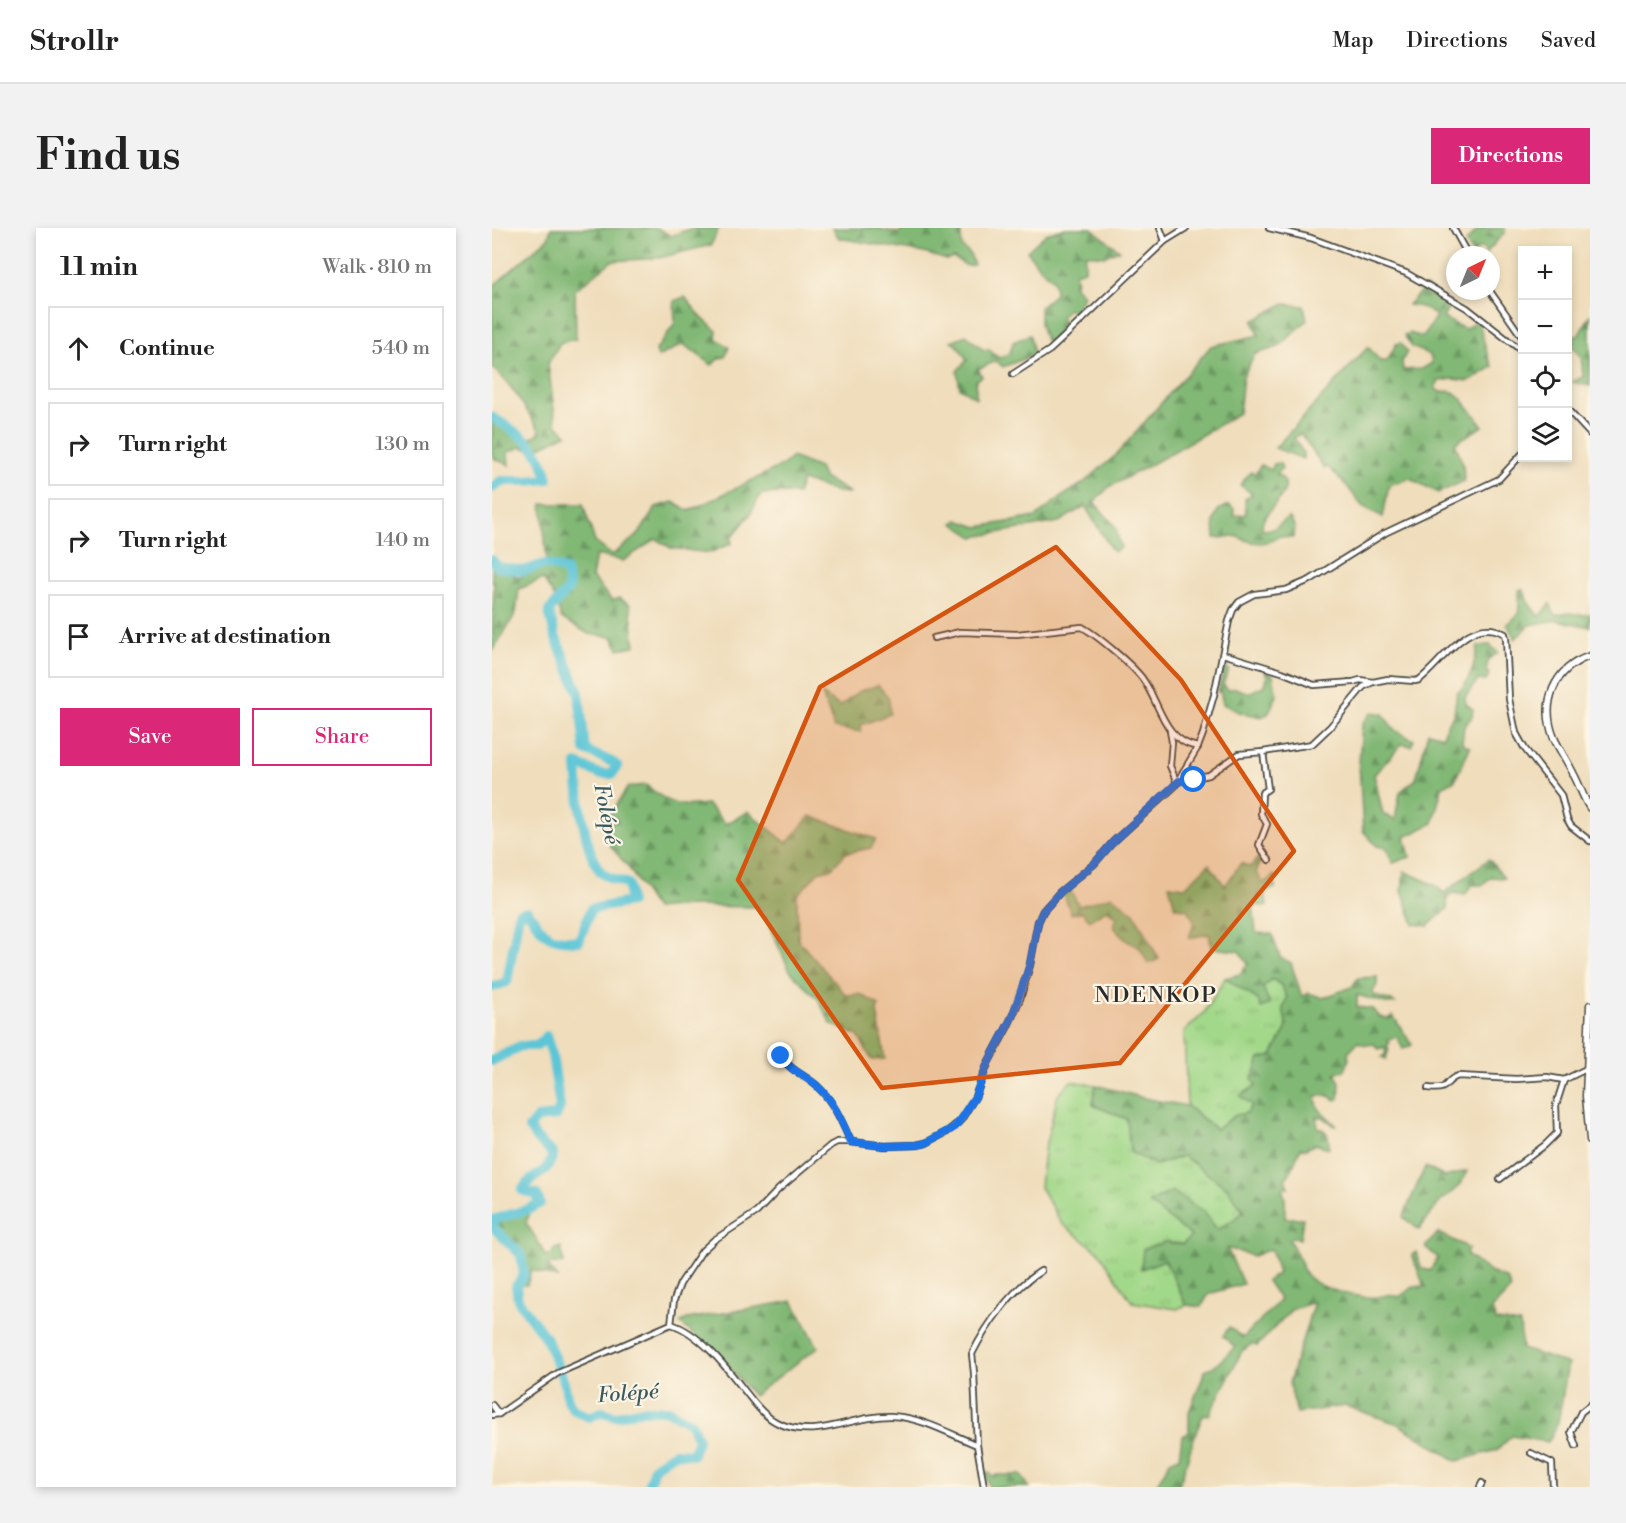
<!DOCTYPE html>
<html lang="en">
<head>
<meta charset="utf-8">
<style>
	body { margin:0; font-family:"Libre Bodoni",serif; background:#f2f2f2; color:#222 }
	.controls { position:absolute; right:18px; top:18px; display:grid; overflow:hidden; border-radius:0px; box-shadow:0 3px 9px #0003 }
	.controls button { width:54px; height:54px; display:grid; place-items:center; padding:0; border:0; border-bottom:2px solid #e0e0e0; background:#fff; color:#222; font:30px sans-serif }
	.compass { position:absolute; left:954px; top:18px; width:54px; height:54px; border-radius:50%; background:#fff; box-shadow:0 3px 9px #0003; rotate:43deg }
	.stop { position:absolute; width:18px; height:18px; margin:-14px; border:4px solid #1a73e8; border-radius:50%; background:#fff }
	.stop.end { background:#1a73e8; border-color:#fff; box-shadow:0 2px 6px #0008 }
	.list { margin:0; padding:0; list-style:none }
	h2 { display:flex; justify-content:space-between; align-items:center; height:78px; margin:0; padding:0 24px; font-size:26px }
	h2 small { font-size:20px; font-weight:400; color:#767676 }
	.list li { display:grid; grid-template-columns:39px 1fr auto; gap:18px; align-items:center; box-sizing:border-box; height:84px; margin:0 12px 12px; padding:0 12px; border:2px solid #e0e0e0; border-radius:0px }
	.list b { display:block; font-size:22px; white-space:nowrap }
	.list em { font-size:20px; font-style:normal; color:#767676 }
	.actions { display:flex; gap:12px; padding:18px 24px }
	.actions a { flex:1; padding:14px 0; border:2px solid #db2777; border-radius:0px; text-align:center; font-size:21px; color:#db2777 }
	.actions .main { background:#db2777; color:#fff }
	.icon { flex:none; width:33px; height:33px; fill:none; stroke:currentColor; stroke-width:2; stroke-linecap:round; stroke-linejoin:round }
	.map { position:relative; flex:none; width:1098px; height:1259px; overflow:hidden; border-radius:0px }
	header { display:flex; align-items:center; gap:36px; box-sizing:border-box; height:84px; padding:0 30px; background:#fff; border-bottom:2px solid #e0e0e0 }
	header strong { font-size:28px }
	nav { display:flex; gap:33px; margin-inline-start:auto; font-size:21px }
	.intro { display:flex; align-items:center; justify-content:space-between; box-sizing:border-box; height:144px; padding:0 36px }
	h1 { margin:0; font-size:42px }
	.button { padding:15px 27px; border-radius:0px; background:#db2777; color:#fff; font-size:21px; font-weight:700 }
	main { display:flex; gap:36px; padding:0 36px }
	aside { flex:1; background:#fff; border-radius:0px; box-shadow:0 3px 9px #0003 }
	.map>svg:first-child { display:block }
	.grass { fill:url(#grass-tufts); stroke:#66825a; stroke-width:1.5 }
	.forest { fill:url(#forest-firs); stroke:#567250; stroke-width:1.5 }
	.lines { fill:none; stroke-linecap:round; stroke-linejoin:round }
	.river { stroke:#5bc5d6; stroke-width:10 }
	.minor-casing { stroke:#484641; stroke-width:8 }
	.tertiary-casing { stroke:#484641; stroke-width:9 }
	.minor { stroke:#fff; stroke-width:4.5 }
	.tertiary { stroke:#fff; stroke-width:6 }
	.route { stroke:#1a73e8; stroke-width:8 }
	.marked { fill:#d5540f; fill-opacity:0.2; stroke:#d5540f; stroke-width:4.5; stroke-linejoin:round }
	.labels { text-anchor:middle; dominant-baseline:central; stroke-width:4.5; stroke-linejoin:round; paint-order:stroke }
	.water-label { font-size:21px; font-style:italic; fill:#39595e; stroke:#fcf5e5 }
	.quarter-label { font-size:22px; letter-spacing:1.5px; fill:#2b2b2b; stroke:#fcf5e5 }
</style>
</head>
<body>
<header>
<strong>Strollr</strong>
<nav><a>Map</a><a>Directions</a><a>Saved</a></nav>
</header>
<div class="intro"><h1>Find us</h1><a class="button">Directions</a></div>
<main>
<aside>
<h2>11 min<small>Walk · 810 m</small></h2>
<ul class="list">
<li><svg class="icon" aria-label="ahead" viewBox="0 0 24 24"><path d="M12 20V5M6 11l6-6 6 6"/></svg><div><b>Continue</b></div><em>540 m</em></li>
<li><svg class="icon" aria-label="right" viewBox="0 0 24 24"><path d="M7 20v-9h11M14 6l5 5-5 5"/></svg><div><b>Turn right</b></div><em>130 m</em></li>
<li><svg class="icon" aria-label="right" viewBox="0 0 24 24"><path d="M7 20v-9h11M14 6l5 5-5 5"/></svg><div><b>Turn right</b></div><em>140 m</em></li>
<li><svg class="icon" aria-label="arrive" viewBox="0 0 24 24"><path d="M6 21V4h12l-3 4 3 4H6"/></svg><div><b>Arrive at destination</b></div></li>
</ul>
<div class="actions"><a class="main">Save</a><a>Share</a></div>
</aside>
<div class="map">
<svg width="1098" height="1259" viewBox="0 0 1098 1259">
	<defs>
		<pattern id="grass-tufts" width="24" height="20" patternUnits="userSpaceOnUse" patternTransform="scale(1.5)"><rect width="24" height="20" fill="#a2d889"/><path d="M3 7l-1-3M5 7V3M7 7l1-3M15 17l-1-3M17 17v-4M19 17l1-3" fill="none" stroke="#8cba76"/></pattern>
		<pattern id="forest-firs" width="22" height="20" patternUnits="userSpaceOnUse" patternTransform="scale(1.5)"><rect width="22" height="20" fill="#81b875"/><path d="M5 1l3.5 6h-7zM16 11l3.5 6h-7z" fill="#6a9660"/></pattern>
	</defs>
	<rect width="100%" height="100%" fill="#fcf5e5"/>
	<filter id="ink" filterUnits="userSpaceOnUse"><feTurbulence type="fractalNoise" baseFrequency=".0167" numOctaves="2"/><feDisplacementMap in="SourceGraphic" scale="12" xChannelSelector="R" yChannelSelector="G"/><feConvolveMatrix kernelMatrix="1 2 1 2 8 2 1 2 1" color-interpolation-filters="sRGB"/></filter>
	<filter id="wash" filterUnits="userSpaceOnUse"><feTurbulence type="fractalNoise" baseFrequency=".008" numOctaves="4" result="noise"/><feDisplacementMap in="SourceGraphic" scale="24" xChannelSelector="R" yChannelSelector="G"/><feGaussianBlur stdDeviation="1.35" result="paint"/><feColorMatrix in="noise" values="0 0 0 0 0 0 0 0 0 0 0 0 0 0 0 0 0 1.4 0 .05"/><feComposite in="paint" operator="in"/></filter>
	<g filter="url(#wash)">
		<rect width="100%" height="100%" fill="#efddbb"/>
		<!-- grass -->
		<g class="grass">
			<polygon points="733,750 766,772 778,776 771,760 780,751 790,758 795,770 791,780 795,799 764,857 749,868 761,877 755,885 744,887 724,901 695,878 692,804 712,785"/>
			<polygon points="579,853 604,857 601,877 635,891 664,937 691,928 735,960 752,985 725,1002 712,984 657,975 700,1008 691,1016 673,1014 673,1032 694,1077 685,1081 640,1074 607,1024 570,996 548,959 552,923 566,867"/>
		</g>
		<!-- forest -->
		<g class="forest">
			<path d="M59,0H165L179,8L200,0H227L219,17L167,30L120,33L83,62L84,111L68,115L56,136L64,196L75,206L40,223L30,219L16,224L17,237L3,231L0,226V194L39,210L49,204C34,183 20,155 0,140V59L56,10Z"/>
			<polygon points="340,0 384,0 406,5 413,0 468,0 470,19 478,26 482,37 475,38 462,30 455,32 432,25 347,10"/>
			<polygon points="574,0 599,0 627,22 613,28 593,26 593,42 583,45 585,53 582,57 591,67 584,85 576,81 569,88 572,94 559,115 553,112 548,96 548,79 563,66 562,53 547,39 535,23 554,6"/>
			<polygon points="987,0 1013,0 1013,4 994,25 991,20 986,20 981,27 974,14"/>
			<path d="M934,58L959,76L951,90L973,101L986,92C992,108 992,124 1001,139L977,153L961,151L947,153L943,159L947,164C952,164 957,162 961,164C968,166 985,191 991,198L963,215L971,236L972,253L946,265L918,250L897,257L891,289L870,278L855,258L836,239L832,240L809,206L802,209L811,225V231L783,220L876,119L888,133H895L904,116L909,115L915,124L910,133L911,142L930,141L940,135L938,127L920,119L912,107L917,105L931,109L944,88C934,79 928,78 916,77Z"/>
			<polygon points="193,69 210,90 225,103 224,110 237,119 233,129 227,130 220,137 191,116 166,129 164,122 183,95 182,73"/>
			<polygon points="791,76 812,78 815,92 787,119 763,126 751,149 747,185 669,231 617,259 602,274 623,298 629,320 621,324 593,278 567,294 482,309 461,295 466,292 486,299 544,289 566,271 590,256 624,227 719,118 767,107 761,93"/>
			<polygon points="1098,87 1098,158 1080,154 1091,149 1089,129 1080,119 1076,119 1076,109 1086,108"/>
			<polygon points="474,107 492,122 496,121 507,130 518,125 521,114 538,107 542,127 511,139 504,133 486,141 490,148 484,152 484,170 468,160 465,143 475,132 466,118 459,113"/>
			<polygon points="300,229 327,240 332,250 358,265 345,264 310,252 305,267 295,265 269,266 258,287 239,310 240,315 217,325 179,320 164,311 131,333 104,327 100,349 120,373 127,370 138,377 143,418 127,421 120,409 97,406 69,390 63,370 51,351 27,361 24,385 0,424 2,354 0,353 0,335 27,350 55,335 50,276 91,276 103,314 120,327 147,306 164,279 181,274 197,283 291,237"/>
			<path d="M788,235L790,240L784,246C809,258 777,278 771,293C770,296 770,299 770,302L781,301L797,289L803,299L802,310L787,308C777,317 763,316 751,311C748,310 745,308 742,308C735,308 730,311 723,310L722,293L726,282L737,277L742,281V288L754,286L753,271L760,266L748,257L759,244L763,246L769,237L779,242L782,236Z"/>
			<polygon points="1027,362 1032,362 1036,374 1047,389 1058,376 1063,387 1078,385 1091,387 1098,386 1098,399 1064,392 1038,397 1023,411 1015,396 1027,386"/>
			<path d="M998,417L1006,425L997,431L994,441L997,446L994,453L986,452L973,469L974,476L981,481L980,489L972,498L970,515L978,519L963,552L950,559L941,595L913,609L918,629L901,635L894,620L885,618L871,603L867,535L870,496L880,484L891,486L902,502L922,512L919,518L910,516L882,547L891,586L903,592L908,564L924,551L936,504L951,508L956,494L962,486L965,464C979,456 982,434 986,418Z"/>
			<polygon points="733,439 737,442 731,456 736,462 743,460 757,465 773,457 775,450 773,443 781,447 785,468 776,486 769,489 747,484 731,476 728,462 725,465"/>
			<polygon points="386,457 397,470 398,486 369,497 369,504 342,500 330,466 348,478 368,463"/>
			<path d="M154,557C177,576 185,580 215,576L233,596L256,584L295,615L318,588L384,611L379,620L354,625L339,641L326,644L305,668L306,712L354,767L368,766L387,777L385,783L393,831L380,832L366,808L339,796L326,771L298,743L268,679L197,678L163,681L137,640L115,614L114,594L136,559Z"/>
			<path d="M769,626L771,630L764,644L771,655L783,647V660L773,663L775,678L761,677L764,705L780,706L788,729L799,735L810,769L817,765L831,770L860,759L866,750L885,749V757L880,765C889,772 896,770 903,775L897,776L865,767V779L880,781L888,789L896,791L901,788L920,817L911,821L905,809L896,811L898,815L895,817L897,821L894,831L890,829L894,825L892,819L886,821L882,816L874,817L866,814L856,824L857,833L853,842L843,846L848,854L847,871L844,872L835,867L823,869L827,881L844,897L843,898L831,889H824L826,900C837,902 837,910 837,920L823,916L814,921L809,920C802,931 802,942 793,951L796,960H790L793,970V990H811L808,1011L801,1009L797,1011L810,1036C810,1059 866,1071 885,1069C896,1068 895,1064 907,1069L921,1059L932,1058L920,1027L924,1024L929,1040L938,1043L946,1030L933,1019L946,1005L971,1017L977,1021L974,1024L976,1028L1000,1045L1015,1051L1019,1061L1000,1081L1004,1093L1028,1096L1030,1121L1076,1136L1066,1195L1056,1214L1020,1208L1005,1222L965,1233L906,1196L853,1178L805,1185L797,1155L822,1074L799,1082L765,1118L760,1116L750,1123L717,1187L712,1186C700,1209 696,1235 686,1259H663L678,1233L687,1229L690,1208L697,1205V1184L714,1141L723,1138L743,1119L731,1108L737,1099L751,1110L788,1072L775,1053L786,1045L779,1021L761,1028L735,1020L751,1056L717,1066L709,1079L694,1077L673,1032L649,1041L651,1021L673,1014L691,1016L699,1008L657,975L680,963L712,984L725,1002L752,984L735,960L691,928L664,937L638,924L635,891L601,877L604,857L656,871L695,878L724,901L744,887L755,885L760,877L748,868L764,858L760,851L768,831L780,828L795,799L791,780L795,770L790,758L780,751L771,760L778,776L769,780L766,772L733,750L748,746L756,736L747,723L719,720L717,706L697,710L702,694L696,682L683,679L677,657L693,659L717,636L733,658L749,635L758,639Z"/>
			<polygon points="997,631 1012,650 999,649 990,657 980,657 973,667 961,665 955,668 955,681 936,698 922,696 910,663 912,643 943,657 952,665"/>
			<polygon points="579,663 587,678 620,668 642,685 667,731 656,736 648,720 635,713 621,698 625,690 615,681 598,692 590,684 579,686 572,667"/>
			<polygon points="933,939 953,949 975,943 967,958 948,974 927,1002 911,989"/>
			<polygon points="33,981 37,987 34,995 49,1018 53,1028 60,1026 62,1021 69,1019 72,1035 55,1037 66,1050 39,1042 35,1057 28,1057 33,1041 33,1026 10,1004 0,1000 0,994 4,991 18,989"/>
			<polygon points="301,1073 326,1119 261,1168 235,1136 188,1095 195,1091"/>
			<polygon points="493,1245 497,1245 501,1249 504,1247 529,1247 537,1259 497,1259"/>
		</g>
		<g class="lines">
			<!-- river -->
			<g class="river">
				<path d="M0,189C27,206 49,217 56,251L35,253H9L0,260"/>
				<path d="M0,332L6,339L31,343L53,336L74,342L77,360L57,383L63,408L87,465L93,522L120,534L125,538L120,546H108L85,536C86,563 92,626 110,645C115,650 129,653 136,656L138,674L99,681L87,713C54,712 54,709 36,683L27,685L15,754L0,759"/>
				<path d="M0,833L28,818H45L54,808L60,827L68,879L64,888L45,890L37,900L44,910L61,926C56,949 38,946 30,962L45,967L48,975L37,981L0,992"/>
				<polyline points="0,998 29,1027 32,1048 24,1058 26,1072 55,1112 72,1154 76,1172 81,1181 97,1189 110,1184 124,1188 150,1182 176,1182 200,1196 206,1212 201,1226 182,1225 162,1239 156,1259"/>
			</g>
		</g>
	</g>
	<g filter="url(#ink)">
		<g class="lines">
			<defs>
				<g id="minor">
					<polyline points="668,0 673,13"/>
					<polyline points="777,0 819,10 914,45 975,80 1030,123"/>
					<polyline points="961,0 976,27"/>
					<polyline points="998,63 1030,109"/>
					<polyline points="521,146 558,122 572,109 673,13 694,0"/>
					<polyline points="1076,182 1098,206"/>
					<path d="M442,410L468,404L525,406L590,399C605,407 640,437 650,450C668,474 671,513 706,519"/>
					<polyline points="731,426 790,444 822,457 861,454 868,452 881,454"/>
					<polyline points="678,503 680,514 678,538 685,555"/>
					<polyline points="771,524 776,561 770,565 769,586 775,596 767,617 777,632"/>
					<path d="M687,553L717,547L747,526L771,524L820,516L838,499L871,459L881,454L896,451L923,453L927,452C950,435 978,385 1013,406L1014,410L1017,471L1024,505L1033,521L1069,567L1075,591L1079,598L1098,613"/>
					<path d="M289,828C298,843 313,847 325,858C341,873 350,894 359,914"/>
					<path d="M936,860C960,863 950,853 966,848L1024,851L1055,849L1072,852L1094,841"/>
					<polyline points="1008,951 1053,917 1065,905 1064,877 1072,852"/>
					<path d="M179,1096C209,1105 237,1143 256,1167C264,1177 273,1189 286,1195C327,1213 358,1187 399,1188C429,1189 458,1206 485,1217L492,1259"/>
					<polyline points="0,1177 7,1186"/>
					<polyline points="0,1187 7,1186 66,1145 179,1096 182,1072 188,1056 210,1023 222,1012 265,984 287,961 339,917 345,914 359,914 393,918 425,917 434,915 455,904 469,892 483,869 496,835 516,798 528,771 538,737 546,694 551,683 568,664 602,636 621,614 682,559 706,519 711,506 722,467 737,393 741,382 747,374 762,366 794,362 818,352 893,305 1007,251 1030,226"/>
					<path d="M485,1217L482,1145L480,1126C495,1096 520,1061 549,1043"/>
					<polyline points="1084,1218 1079,1204 1089,1184 1098,1177"/>
					<polyline points="1039,1225 1060,1235 1061,1259"/>
					<polyline points="988,1259 990,1255"/>
				</g>
				<g id="tertiary">
					<path d="M1098,428C1062,440 1048,475 1062,510C1068,523 1076,534 1082,547C1088,558 1091,570 1098,580"/>
					<polyline points="1098,777 1094,868 1098,912"/>
				</g>
			</defs>
			<!-- minor casing -->
			<use href="#minor" class="minor-casing"/>
			<!-- tertiary casing -->
			<use href="#tertiary" class="tertiary-casing"/>
			<!-- minor -->
			<use href="#minor" class="minor"/>
			<!-- tertiary -->
			<use href="#tertiary" class="tertiary"/>
		</g>
	</g>
	<g class="lines" filter="url(#ink)">
		<!-- route -->
		<path class="route" d="M289,828C298,843 313,847 325,858C342,873 350,894 359,914L393,918L425,917L434,915L463,899L483,869L496,835L520,789L538,736L546,694L551,683L568,664L602,636L621,614L687,553L702,552"/>
	</g>
	<!-- marked area -->
	<path class="marked" d="M564,319L689,452L802,623L628,835L390,860L246,652L328,459Z"/>
	<g class="labels">
		<!-- water labels -->
		<g class="water-label">
			<text transform="translate(114 586) rotate(79)">Folépé</text>
			<text transform="translate(136 1166) rotate(-4)">Folépé</text>
		</g>
		<!-- quarter labels -->
		<g class="quarter-label">
			<text x="664" y="767">NDENKOP</text>
		</g>
	</g>
</svg>
<div class="controls">
<button>+</button>
<button>−</button>
<button><svg class="icon" aria-label="locate" viewBox="0 0 24 24"><circle cx="12" cy="12" r="6"/><path d="M12 2v4M12 18v4M2 12h4M18 12h4"/></svg></button>
<button><svg class="icon" aria-label="layers" viewBox="0 0 24 24"><path d="M12 4l9 5-9 5-9-5zM3 14l9 5 9-5"/></svg></button>
</div>
<svg class="compass" viewBox="-18 -18 36 36"><path d="M0-13l5 13h-10z" fill="#e53935"/><path d="M0 13l5-13h-10z" fill="#767676"/></svg>
<div class="stop" style="left:702px;top:552px"></div>
<div class="stop end" style="left:289px;top:828px"></div>
</div>
</main>
</body>
</html>
